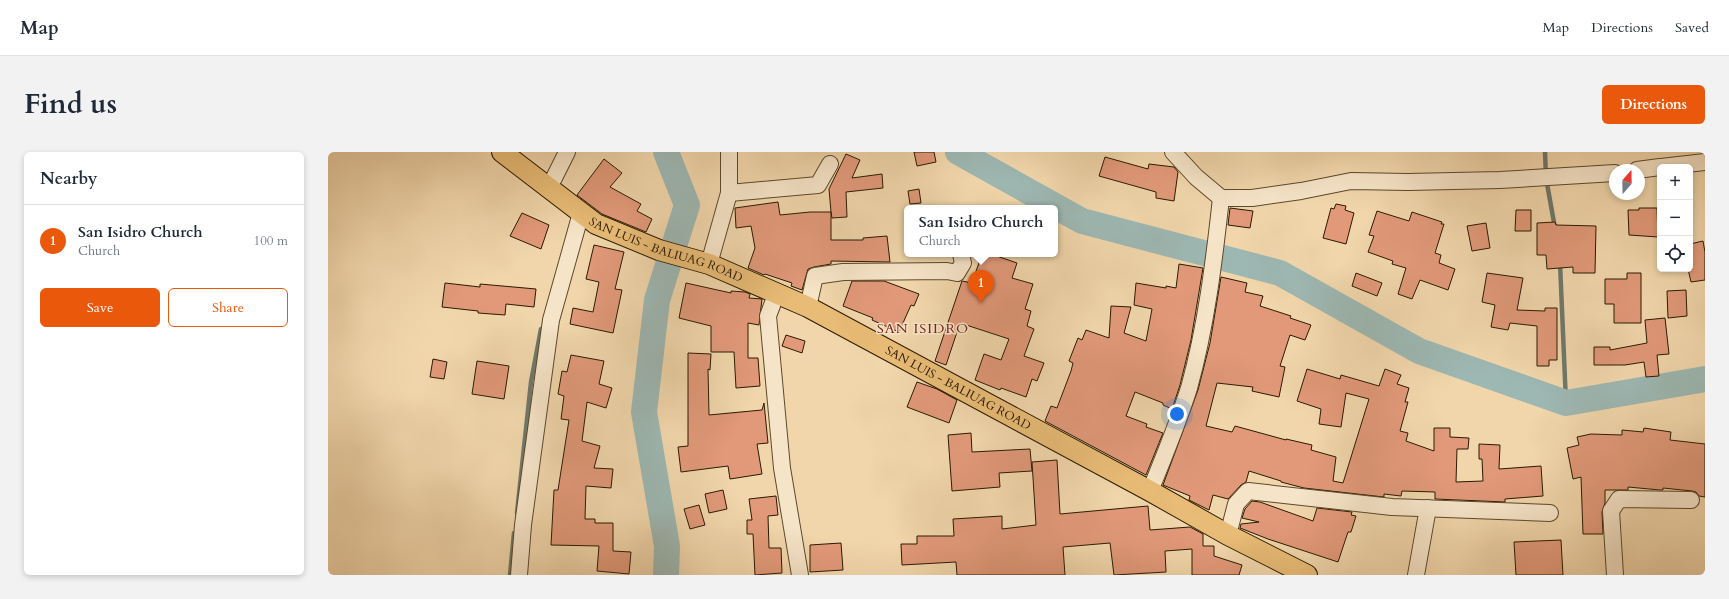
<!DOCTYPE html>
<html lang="en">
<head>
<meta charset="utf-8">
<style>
	body { margin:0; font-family:Cardo,serif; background:#f2f2f3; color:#1f2937 }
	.controls { position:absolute; right:12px; top:12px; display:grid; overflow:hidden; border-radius:6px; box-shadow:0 2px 6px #0003 }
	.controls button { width:36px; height:36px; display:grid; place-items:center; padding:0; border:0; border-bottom:1px solid #e0e1e3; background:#fff; color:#1f2937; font:20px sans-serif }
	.compass { position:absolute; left:1281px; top:12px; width:36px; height:36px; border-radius:50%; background:#fff; box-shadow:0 2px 6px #0003; rotate:20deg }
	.you { position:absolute; left:849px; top:262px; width:14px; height:14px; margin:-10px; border:3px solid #fff; border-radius:50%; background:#1a73e8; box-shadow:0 0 0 6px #1a73e833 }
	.badge { display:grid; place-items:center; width:26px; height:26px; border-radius:50%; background:#ea580c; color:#fff; font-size:13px; font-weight:700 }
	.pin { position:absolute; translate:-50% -33px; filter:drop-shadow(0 1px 2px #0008) }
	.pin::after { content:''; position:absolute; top:21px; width:14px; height:12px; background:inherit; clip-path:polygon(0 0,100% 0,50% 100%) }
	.popup { position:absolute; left:576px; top:53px; width:154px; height:52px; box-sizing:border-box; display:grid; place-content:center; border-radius:6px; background:#fff; filter:drop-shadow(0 1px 3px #0005); font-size:13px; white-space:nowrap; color:#747a83 }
	.popup b { font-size:15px; color:#1f2937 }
	.popup::after { content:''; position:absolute; left:50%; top:100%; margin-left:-8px; border:8px solid transparent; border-top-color:#fff }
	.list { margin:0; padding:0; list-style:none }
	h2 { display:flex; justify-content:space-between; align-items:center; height:52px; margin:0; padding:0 16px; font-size:17px }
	h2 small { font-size:13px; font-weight:400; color:#747a83 }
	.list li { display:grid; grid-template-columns:26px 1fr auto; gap:12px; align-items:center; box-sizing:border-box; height:72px; padding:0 16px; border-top:1px solid #e0e1e3 }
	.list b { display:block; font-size:15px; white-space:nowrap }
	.list p { margin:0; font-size:13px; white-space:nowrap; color:#747a83 }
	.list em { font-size:13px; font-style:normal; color:#747a83 }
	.actions { display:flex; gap:8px; padding:12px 16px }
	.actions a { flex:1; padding:9px 0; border:1px solid #ea580c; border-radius:6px; text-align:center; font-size:14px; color:#ea580c }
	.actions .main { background:#ea580c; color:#fff }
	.icon { flex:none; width:22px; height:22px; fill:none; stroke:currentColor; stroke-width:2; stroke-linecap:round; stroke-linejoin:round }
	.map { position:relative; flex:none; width:1377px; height:423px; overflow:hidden; border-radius:6px }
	header { display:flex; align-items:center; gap:24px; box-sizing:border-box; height:56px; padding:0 20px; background:#fff; border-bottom:1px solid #e0e1e3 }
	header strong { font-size:19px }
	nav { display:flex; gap:22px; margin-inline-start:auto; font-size:14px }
	.intro { display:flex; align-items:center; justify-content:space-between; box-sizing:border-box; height:96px; padding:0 24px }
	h1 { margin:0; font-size:28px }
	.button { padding:10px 18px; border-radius:6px; background:#ea580c; color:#fff; font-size:14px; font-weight:700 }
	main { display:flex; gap:24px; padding:0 24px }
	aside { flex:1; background:#fff; border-radius:6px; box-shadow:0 2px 6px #0003 }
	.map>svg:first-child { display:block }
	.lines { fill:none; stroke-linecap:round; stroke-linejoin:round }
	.stream { stroke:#6f786b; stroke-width:4.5 }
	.river { stroke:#9db7b2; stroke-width:26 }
	.building { fill:#e19979; stroke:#2b1a01 }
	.minor-casing { stroke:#5c492c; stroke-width:18 }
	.major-casing { stroke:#2b1a01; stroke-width:22 }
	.minor { stroke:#f6e4c8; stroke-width:16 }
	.major { stroke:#e8bb76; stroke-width:20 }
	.labels { text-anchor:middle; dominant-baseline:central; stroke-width:3; stroke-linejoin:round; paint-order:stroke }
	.street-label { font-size:12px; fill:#2b1a01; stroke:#f6e4c8 }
	.quarter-label { font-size:14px; letter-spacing:1px; fill:#7a1f14; stroke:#f6e4c8 }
</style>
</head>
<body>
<header>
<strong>Map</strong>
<nav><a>Map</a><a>Directions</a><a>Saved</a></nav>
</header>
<div class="intro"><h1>Find us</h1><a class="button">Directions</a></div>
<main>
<aside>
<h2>Nearby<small></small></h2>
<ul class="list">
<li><span class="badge">1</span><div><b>San Isidro Church</b><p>Church</p></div><em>100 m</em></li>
</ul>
<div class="actions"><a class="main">Save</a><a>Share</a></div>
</aside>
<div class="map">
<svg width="1377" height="423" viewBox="0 0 1377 423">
	<rect width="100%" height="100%" fill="#f1d6ab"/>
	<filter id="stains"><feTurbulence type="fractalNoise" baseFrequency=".005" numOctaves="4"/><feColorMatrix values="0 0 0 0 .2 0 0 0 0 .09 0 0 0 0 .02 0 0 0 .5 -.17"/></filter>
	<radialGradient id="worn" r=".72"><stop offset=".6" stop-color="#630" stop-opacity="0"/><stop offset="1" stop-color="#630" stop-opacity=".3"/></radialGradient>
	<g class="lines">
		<!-- stream -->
		<g class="stream">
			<polyline points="1217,0 1218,26 1227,76"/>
			<polyline points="1232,111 1238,251"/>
			<polyline points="189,361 203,230 213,177"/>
			<polyline points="182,423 186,381"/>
		</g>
		<!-- river -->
		<g class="river">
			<polyline points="338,0 359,53 329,148 316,260 339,394 338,423"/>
			<polyline points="630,0 754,69 952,121 1091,199 1238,251 1377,227"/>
		</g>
	</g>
	<!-- building -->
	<g class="building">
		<polygon points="586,0 606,0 608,10 589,14"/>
		<polygon points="518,2 532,8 524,26 554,22 555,36 518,40 519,65 504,66 503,60 503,88 535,88 535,86 559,84 562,110 503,109 503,112 486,115 480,117 474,138 463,134 464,131 437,122 436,123 420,116 427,96 423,74 408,76 407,56 450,50 452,63 482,60 503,60 501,37"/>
		<polygon points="777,5 820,17 821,12 846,15 850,20 846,49 828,46 828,40 771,24"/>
		<polygon points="276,7 294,21 282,35 313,52 309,59 324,67 318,80 274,62 249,43"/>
		<polygon points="591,37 593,51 582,52 580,39"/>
		<polygon points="1008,52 1018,54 1017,58 1026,61 1018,92 995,86 1003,56 1006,57"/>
		<polygon points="902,56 925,59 922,76 900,73"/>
		<polygon points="1311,56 1329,56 1330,85 1301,83 1300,58 1311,58"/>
		<polygon points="1188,58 1203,58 1203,79 1187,79"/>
		<polygon points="1049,59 1081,69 1084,60 1114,70 1113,72 1116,72 1107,101 1113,103 1111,111 1127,117 1120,138 1092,128 1084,147 1070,142 1078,116 1064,112 1065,109 1040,100 1046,84 1041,83"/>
		<polygon points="194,61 221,73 213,97 182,84"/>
		<polygon points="1227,70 1228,73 1268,74 1267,121 1245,121 1245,115 1219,117 1218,103 1209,103 1209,71"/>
		<polygon points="1158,71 1162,96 1144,99 1139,74"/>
		<polygon points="1375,89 1377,100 1377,128 1363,130 1360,117 1362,117 1362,92"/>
		<polygon points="266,93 296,100 287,137 294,138 285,181 242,172 245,156 265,160 271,130 258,127"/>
		<polygon points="654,102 663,102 689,111 684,126 705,132 697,157 703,159 699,174 706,177 696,204 716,211 709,229 704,227 698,245 673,236 672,238 647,228 656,202 673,208 681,187 632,171 618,213 607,209 634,129 644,131"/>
		<polygon points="851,112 875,116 863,188 852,233 844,257 835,253 835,251 807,240 798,264 819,272 818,275 835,281 818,323 717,269 723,254 729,256 743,219 745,211 741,209 750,186 754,188 758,178 781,186 783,154 803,155 796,181 818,189 824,157 806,153 808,131 838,136 838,134 848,136"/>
		<polygon points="1028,121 1054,131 1049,144 1024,134"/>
		<polygon points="1159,121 1195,126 1189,158 1217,159 1217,156 1229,156 1229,208 1221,208 1221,214 1209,214 1209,174 1182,171 1180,178 1163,175 1167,153 1154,150"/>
		<polygon points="1299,121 1313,121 1313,171 1286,171 1286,152 1277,152 1277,127 1299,127"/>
		<polygon points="893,125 919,131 917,140 935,144 932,154 963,164 962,166 983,173 977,188 962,183 952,214 957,215 951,245 924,239 925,235 889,231 878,274 904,280 907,274 958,288 958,287 984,293 983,298 1008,305 1005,329 1015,331 1041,247 1018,241 1013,275 991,272 993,257 969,249 979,217 1012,227 1013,223 1051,234 1057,217 1073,223 1069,232 1081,236 1077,250 1080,250 1072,279 1080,281 1078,289 1106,299 1106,276 1122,276 1122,285 1141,286 1140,297 1129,297 1128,330 1155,329 1154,307 1151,307 1151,292 1172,293 1171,317 1213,314 1215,344 1177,347 1177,350 1107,347 1107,340 1074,339 1073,344 1056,342 1056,345 976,336 953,330 953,329 921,319 918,330 913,333 900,347 885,343 881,358 861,348 862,344 835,333 870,238 882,191"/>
		<polygon points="524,129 556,129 591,142 586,154 583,153 571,180 544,168 545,166 515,154"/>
		<polygon points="117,131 152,135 152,132 208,137 206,155 178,152 177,163 150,161 150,159 114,155"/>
		<polygon points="358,131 403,141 403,139 417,140 422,142 421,146 434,147 431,173 420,171 420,206 430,206 432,234 408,236 406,200 383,200 383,174 351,166"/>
		<polygon points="1358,138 1359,164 1340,166 1339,139"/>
		<polygon points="1337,166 1341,202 1329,203 1331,224 1318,225 1316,210 1297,213 1266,213 1266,195 1282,195 1282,198 1319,191 1317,168"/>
		<polygon points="458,183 477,189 474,201 454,194"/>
		<polygon points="360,201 383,202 382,218 380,217 381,263 434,258 436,251 440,291 429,292 434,322 402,327 400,314 353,320 350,295 360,294"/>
		<polygon points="243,203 276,209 271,232 284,236 278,256 259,250 254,289 272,294 266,316 285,317 283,336 258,334 257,367 267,367 267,371 285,371 285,399 303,400 301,422 269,419 271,394 223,393 226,338 230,338 241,268 233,267 236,244 230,242 234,219 239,220"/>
		<polygon points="105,207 119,210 116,227 102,225"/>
		<polygon points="149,209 181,214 176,247 144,242"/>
		<polygon points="589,230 609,237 629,248 621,271 579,255"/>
		<polygon points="1316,276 1343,280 1342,288 1377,292 1377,345 1371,344 1368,340 1364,339 1335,336 1335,338 1332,338 1300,335 1300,338 1277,338 1277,351 1274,360 1275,382 1255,382 1253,325 1245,327 1239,296 1251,293 1249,285 1263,282 1294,283 1294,278 1315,280"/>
		<polygon points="643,281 644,300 702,297 704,319 671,321 672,335 624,339 620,283"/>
		<polygon points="729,308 732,362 820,354 822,378 862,375 875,382 875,394 886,394 886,404 914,413 911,423 864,423 864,397 837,399 838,420 786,423 782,391 735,395 737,423 629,423 628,410 574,413 573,392 589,392 589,384 626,384 625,367 674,364 674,377 708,373 704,310"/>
		<polygon points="395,338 399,357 381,361 377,342"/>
		<polygon points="448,344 450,363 440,364 441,396 453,396 454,421 427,423 425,382 419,382 419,368 424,368 421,347"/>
		<polygon points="924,349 932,350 985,369 989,356 1024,360 1023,363 1028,364 1023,380 1020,380 1010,410 940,387 912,376 913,372 931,370 914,366 917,357"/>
		<polygon points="371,353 377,373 362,377 356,357"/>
		<polygon points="1233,388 1235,423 1188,423 1186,390"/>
		<polygon points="513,391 515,418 482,420 482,393"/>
	</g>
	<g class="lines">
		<defs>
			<g id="minor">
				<polyline points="845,0 868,25 893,46 924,46 973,39 1023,29 1080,30 1172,28 1287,21"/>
				<polyline points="1333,15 1377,10"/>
				<polyline points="1309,18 1332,15"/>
				<polyline points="221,36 239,0"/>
				<polyline points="401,41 490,33 502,12"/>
				<polyline points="381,112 401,41 401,0"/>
				<polyline points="449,140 440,164 454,316 472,423"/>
				<polyline points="480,155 487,124 515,120 619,119 629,121 635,111 633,102"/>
				<path d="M822,339C836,305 850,271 861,236C878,175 886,110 893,46"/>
				<polyline points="900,383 908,352 920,339 1064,355 1222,361"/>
				<polyline points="191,423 195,373 223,168 253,61"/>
				<polyline points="1088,423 1100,356"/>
				<polyline points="1287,423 1283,359 1291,347 1363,348"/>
			</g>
			<g id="major">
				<path id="s1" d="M174,0L268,72L331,98L381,112L480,155L822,339L900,383L979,423"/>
			</g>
		</defs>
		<!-- minor casing -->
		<use href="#minor" class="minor-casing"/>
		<!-- major casing -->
		<use href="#major" class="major-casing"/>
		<!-- minor -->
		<use href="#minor" class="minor"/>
		<!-- major -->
		<use href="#major" class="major"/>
	</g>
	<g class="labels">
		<!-- street labels -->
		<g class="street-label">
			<text stroke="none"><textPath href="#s1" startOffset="193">SAN LUIS - BALIUAG ROAD</textPath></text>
			<text stroke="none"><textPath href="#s1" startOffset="517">SAN LUIS - BALIUAG ROAD</textPath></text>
		</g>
		<!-- quarter labels -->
		<g class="quarter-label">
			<text x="595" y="176">SAN ISIDRO</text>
		</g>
	</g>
	<rect width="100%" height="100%" filter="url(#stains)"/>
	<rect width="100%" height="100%" fill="url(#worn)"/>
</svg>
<div class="controls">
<button>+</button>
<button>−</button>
<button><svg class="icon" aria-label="locate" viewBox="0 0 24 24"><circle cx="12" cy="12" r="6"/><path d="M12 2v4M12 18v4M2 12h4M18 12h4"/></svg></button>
</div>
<svg class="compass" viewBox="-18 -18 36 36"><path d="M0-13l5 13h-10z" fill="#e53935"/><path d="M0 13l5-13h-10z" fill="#747a83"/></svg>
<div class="you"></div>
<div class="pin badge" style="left:653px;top:151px">1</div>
<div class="popup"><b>San Isidro Church</b>Church</div>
</div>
</main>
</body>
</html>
